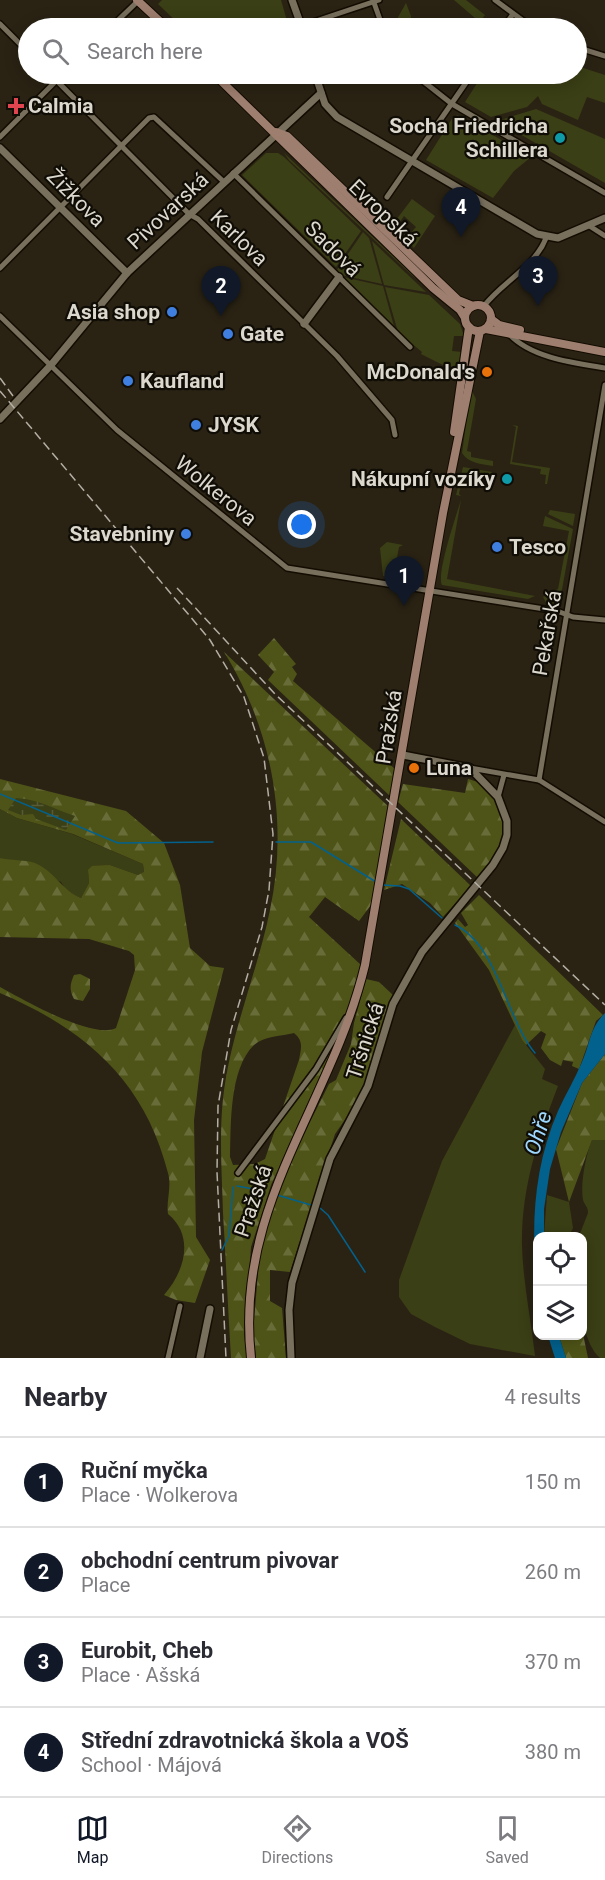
<!DOCTYPE html>
<html lang="en">
<head>
<meta charset="utf-8">
<style>
	body { margin:0; font-family:Roboto,sans-serif; background:#f2f2f3; color:#2b2b33 }
	.controls { position:absolute; right:18px; bottom:18px; display:grid; overflow:hidden; border-radius:12px; box-shadow:0 3px 15px #0003 }
	.controls button { width:54px; height:54px; display:grid; place-items:center; padding:0; border:0; border-bottom:2px solid #e1e1e2; background:#fff; color:#2b2b33; font:30px sans-serif }
	.you { position:absolute; left:302px; top:525px; width:21px; height:21px; margin:-15px; border:4px solid #fff; border-radius:50%; background:#1a73e8; box-shadow:0 0 0 9px #1a73e833 }
	.badge { display:grid; place-items:center; width:39px; height:39px; border-radius:50%; background:#111827; color:#fff; font-size:20px; font-weight:700 }
	.pin { position:absolute; translate:-50% -50px; filter:drop-shadow(0 2px 3px #0008) }
	.pin::after { content:''; position:absolute; top:32px; width:21px; height:18px; background:inherit; clip-path:polygon(0 0,100% 0,50% 100%) }
	.list { margin:0; padding:0; list-style:none }
	h2 { display:flex; justify-content:space-between; align-items:center; height:78px; margin:0; padding:0 24px; font-size:26px }
	h2 small { font-size:20px; font-weight:400; color:#7c7c81 }
	.list li { display:grid; grid-template-columns:39px 1fr auto; gap:18px; align-items:center; box-sizing:border-box; height:90px; padding:0 24px; border-top:2px solid #e1e1e2 }
	.list b { display:block; font-size:22px; white-space:nowrap }
	.list p { margin:0; font-size:20px; white-space:nowrap; color:#7c7c81 }
	.list em { font-size:20px; font-style:normal; color:#7c7c81 }
	.icon { flex:none; width:33px; height:33px; fill:none; stroke:currentColor; stroke-width:2; stroke-linecap:round; stroke-linejoin:round }
	.map { position:relative; flex:none; width:605px; height:1358px; overflow:hidden }
	.search { position:absolute; background:#fff; box-shadow:0 3px 15px #0003; left:18px; right:18px; top:18px; height:66px; display:flex; align-items:center; gap:15px; box-sizing:border-box; padding:0 21px; border-radius:33px; color:#7c7c81; font-size:22px }
	.sheet { height:438px; background:#fff }
	nav { display:flex; justify-content:space-around; align-items:center; box-sizing:border-box; height:84px; border-top:2px solid #e1e1e2; background:#fff; font-size:16px; color:#7c7c81 }
	nav a { display:grid; justify-items:center; gap:3px }
	nav .on { color:#111827 }
	.map>svg:first-child { display:block }
	.green { fill:#3b3f15 }
	.forest { fill:url(#forest-firs); fill-rule:evenodd }
	.wetland { fill:url(#wetland-marsh) }
	.water { fill:#02618d }
	.lines { fill:none; stroke-linecap:round; stroke-linejoin:round }
	.stream { stroke:#02618d; stroke-width:1.5 }
	.minor-casing { stroke:#130c01; stroke-width:8 }
	.tertiary-casing { stroke:#130c01; stroke-width:10 }
	.secondary-casing { stroke:#130c01; stroke-width:10 }
	.minor { stroke:#786f5d; stroke-width:5 }
	.tertiary { stroke:#786f5d; stroke-width:7 }
	.secondary { stroke:#9e7e6e; stroke-width:8 }
	.rail { stroke:#b4afa4; stroke-width:1.5; stroke-dasharray:9 4.5; stroke-linecap:butt }
	.health-dot { fill:#e0444e; stroke:#100d07; stroke-width:2 }
	.culture-dot { fill:#0f9aa8; stroke:#100d07; stroke-width:2 }
	.shop-dot { fill:#3f7fe0; stroke:#100d07; stroke-width:2 }
	.food-dot { fill:#e8710a; stroke:#100d07; stroke-width:2 }
	.labels { text-anchor:middle; dominant-baseline:central; stroke-width:4.5; stroke-linejoin:round; paint-order:stroke }
	.poi-label { font-size:21px; font-weight:bold; fill:#dcd8ce; stroke:#100d07; text-anchor:start }
	.street-label { font-size:21px; fill:#dcd8ce; stroke:#100d07 }
	.water-label { font-size:22px; font-style:italic; fill:#9ed7fe; stroke:#100d07 }
</style>
</head>
<body>
<div class="map">
<svg width="605" height="1358" viewBox="0 0 605 1358">
	<defs>
		<pattern id="forest-firs" width="22" height="20" patternUnits="userSpaceOnUse" patternTransform="scale(1.5)"><rect width="22" height="20" fill="#4e5417"/><path d="M5 1l3.5 6h-7zM16 11l3.5 6h-7z" fill="#676c38"/></pattern>
		<pattern id="wetland-marsh" width="20" height="14" patternUnits="userSpaceOnUse" patternTransform="scale(1.5)"><rect width="20" height="14" fill="#3b3f15"/><path d="M1 5h8M5 5V1M11 12h8M15 12V8" fill="none" stroke="#575a36"/></pattern>
	</defs>
	<rect width="100%" height="100%" fill="#2a2314"/>
	<!-- green -->
	<g class="green">
		<polygon points="162,0 281,0 287,21 272,28 183,28 158,4"/>
		<polygon points="409,0 415,28 392,28 406,3 411,16 410,26 413,18"/>
		<polygon points="454,0 466,0 485,15 482,19 486,23 481,28 474,28 470,25 475,18"/>
		<polygon points="577,66 605,75 605,103 587,97 578,120 542,104 538,96 527,107 491,117 465,102 483,74 576,74"/>
		<polygon points="536,109 605,139 605,183 497,121"/>
		<polygon points="458,115 531,157 514,171 493,198 426,160 453,117"/>
		<polygon points="266,153 278,153 284,157 361,231 336,267 242,175"/>
		<polygon points="284,153 413,275 416,279 289,160"/>
		<polygon points="412,199 435,216 414,248 405,238 411,237 409,235 416,227 404,216 399,223 396,220"/>
		<polygon points="363,232 369,238 382,284 341,275 337,270"/>
		<polygon points="372,241 426,292 384,285"/>
		<polygon points="343,277 383,286 395,330"/>
		<polygon points="385,287 429,295 460,324 464,336 454,336 452,351 462,352 459,373 421,354 422,352 398,332"/>
		<path d="M471,389L476,399L467,451L471,452V457L493,461V466C481,464 468,463 462,453Z"/>
		<polygon points="512,425 518,426 512,462 550,468 547,484 545,484 546,475 540,474 541,469 510,464 516,427"/>
		<polygon points="463,467 492,472 491,476 468,473 468,476 462,476 459,494 461,496 456,495"/>
		<path d="M461,500L447,579L535,596L528,599L442,585C436,574 457,513 461,500Z"/>
		<polygon points="550,510 575,514 573,526 548,514"/>
		<polygon points="545,516 573,529 559,606 547,604 543,597 558,589 569,531 543,526"/>
		<polygon points="387,542 403,545 399,547 394,574 408,577 406,582 383,576 380,548"/>
		<polygon points="0,809 17,818 72,834 143,864 144,873 138,875 110,865 88,871 89,883 81,898 68,893 61,882 0,858"/>
		<path d="M515,1025L522,1040L545,1069L542,1079L558,1086C538,1138 521,1189 522,1246C523,1282 531,1320 535,1356L470,1344L435,1327L411,1314L399,1297V1280L442,1161Z"/>
		<path d="M602,1139L605,1140V1358H600C574,1334 582,1270 582,1236H579L588,1213C588,1206 585,1206 583,1200C580,1183 586,1155 592,1140Z"/>
		<polygon points="547,1195 569,1202 573,1228 569,1236 544,1236"/>
	</g>
	<!-- forest -->
	<g class="forest">
		<polygon points="274,638 296,664 292,667 297,674 293,681 395,769 391,797 268,680 274,672 258,655"/>
		<path d="M224,652L390,808L371,905L359,921L325,897L309,917L361,965L345,1020L271,1185L251,1247L244,1334L247,1358H231C228,1310 226,1261 223,1213C222,1175 219,1137 223,1099C230,1034 257,974 270,910C289,821 272,729 224,652ZM294,1033C304,1041 301,1049 299,1060L265,1159L255,1164L233,1165L230,1157C231,1125 229,1069 254,1045C264,1036 282,1036 294,1033Z"/>
		<path d="M0,779L126,811L164,843L180,885L190,948L210,966L224,968L202,1052L194,1120L196,1237L210,1260L195,1303L176,1300L164,1295C186,1270 194,1235 168,1214C166,1201 172,1187 168,1173C145,1081 85,1029 0,993V987C22,999 93,1040 116,1028L135,970L134,955L129,951L89,939L0,937V858C12,861 29,859 39,865C56,874 63,891 81,898L89,883L88,870L92,866L110,865L138,875L144,872L143,864L73,834L17,818L0,809Z"/>
		<path d="M468,779C484,783 492,790 498,806C510,840 500,852 478,878L398,802L403,784L465,793Z"/>
		<polygon points="401,819 471,886 443,917 430,903 402,884 384,890"/>
		<polygon points="479,895 603,1015 596,1021 579,1069 572,1066 573,1062 563,1060 561,1066 550,1060 541,1048 546,1034 541,1031 526,1045 522,1040 489,970 455,923 458,919 465,927 468,925 461,913"/>
		<path d="M80,974L90,979V989L83,1001L74,999C69,990 70,984 74,975Z"/>
		<polygon points="366,979 379,982 393,995 368,1078 358,1101 335,1134 290,1272 270,1270 270,1301 282,1308 286,1358 256,1358 253,1333 260,1249 279,1188 309,1124 329,1084 336,1080 351,1044 354,1023"/>
		<polygon points="605,1054 605,1140 592,1140 569,1202 556,1149 582,1083"/>
		<polygon points="583,1334 588,1358 566,1358 559,1336"/>
	</g>
	<!-- wetland -->
	<path class="wetland" d="M16,798C38,799 54,809 75,816L66,830L36,819L33,814L21,815L8,810Z"/>
	<!-- water -->
	<g class="water">
		<path d="M605,1013V1054L582,1083L561,1132L550,1169L544,1209V1236H538L537,1288C531,1227 533,1169 558,1111C565,1095 575,1079 582,1062C590,1044 590,1027 605,1013Z"/>
		<polygon points="548,1336 559,1336 566,1358 555,1358"/>
	</g>
	<g class="lines">
		<!-- stream -->
		<g class="stream">
			<polyline points="0,794 118,843 213,842"/>
			<polyline points="276,842 311,842 376,882"/>
			<polyline points="383,885 400,886 409,889 442,918"/>
			<path d="M455,925C498,945 506,1019 535,1053"/>
			<polyline points="237,1186 264,1191"/>
			<polyline points="277,1195 311,1205"/>
			<polyline points="320,1208 328,1215 365,1272"/>
			<polyline points="222,1250 229,1236 233,1187"/>
		</g>
		<defs>
			<g id="minor">
				<polyline points="373,0 383,28"/>
				<polyline points="495,0 533,28"/>
				<polyline points="0,24 28,52"/>
				<polyline points="110,28 139,0"/>
				<polyline points="295,28 379,0"/>
				<polyline points="503,28 513,14"/>
				<polyline points="576,47 605,56"/>
				<polyline points="50,74 189,214 198,219 337,356 392,420 395,435"/>
				<polyline points="414,74 452,104 605,193"/>
				<polyline points="0,137 63,74"/>
				<polyline points="233,173 410,347"/>
				<polyline points="387,197 472,74"/>
				<polyline points="588,225 605,236"/>
				<polyline points="0,268 149,118 154,117 224,182"/>
				<path d="M484,306C502,282 535,267 546,238"/>
				<polyline points="0,316 117,430 287,568 557,611 573,617 605,620"/>
				<path d="M509,334C531,358 574,363 605,368"/>
				<polyline points="470,768 539,780 605,822"/>
				<polyline points="539,780 605,385"/>
				<polyline points="498,797 504,775"/>
				<polyline points="238,1173 316,1069 346,1018"/>
				<polyline points="168,1358 180,1306"/>
			</g>
			<g id="tertiary">
				<polyline points="292,0 302,28"/>
				<polyline points="315,74 325,104 337,117 537,234 558,238 605,218"/>
				<polyline points="0,148 127,273"/>
				<polyline points="304,324 339,277"/>
				<polyline points="0,419 51,365 127,273 321,93"/>
				<polyline points="200,1358 210,1309"/>
				<polyline points="291,1358 289,1310 292,1283 330,1159 368,1086 393,1004 422,952 493,865 503,848 507,835 507,821 498,797 470,768 403,755"/>
			</g>
			<g id="secondary">
				<polyline points="137,0 167,28"/>
				<polyline points="214,74 433,288 460,310 465,318"/>
				<polyline points="276,132 287,136 458,300 473,306"/>
				<circle cx="478" cy="318" r="13"/>
				<polyline points="491,319 499,325 520,330"/>
				<polyline points="486,329 605,352"/>
				<polyline points="454,432 469,327"/>
				<path d="M251,1358C234,1204 331,1106 365,965L443,513L480,331"/>
			</g>
		</defs>
		<!-- minor casing -->
		<use href="#minor" class="minor-casing"/>
		<!-- tertiary casing -->
		<use href="#tertiary" class="tertiary-casing"/>
		<!-- secondary casing -->
		<use href="#secondary" class="secondary-casing"/>
		<!-- minor -->
		<use href="#minor" class="minor"/>
		<!-- tertiary -->
		<use href="#tertiary" class="tertiary"/>
		<!-- secondary -->
		<use href="#secondary" class="secondary"/>
		<!-- rail -->
		<g class="rail">
			<polyline points="0,378 13,396"/>
			<polyline points="0,391 210,640 244,697 264,758 273,834 269,890 262,927 231,1030 218,1106 217,1172 226,1358"/>
			<polyline points="177,588 275,694 605,1005"/>
		</g>
	</g>
	<!-- markers -->
	<path class="health-dot" d="M13 97h6v6h6v6h-6v6h-6v-6h-6v-6h6z"/>
	<g class="culture-dot">
		<circle cx="560" cy="138" r="6"/>
		<circle cx="507" cy="479" r="6"/>
	</g>
	<g class="shop-dot">
		<circle cx="172" cy="312" r="6"/>
		<circle cx="228" cy="334" r="6"/>
		<circle cx="128" cy="381" r="6"/>
		<circle cx="196" cy="425" r="6"/>
		<circle cx="186" cy="534" r="6"/>
		<circle cx="497" cy="547" r="6"/>
	</g>
	<g class="food-dot">
		<circle cx="487" cy="372" r="6"/>
		<circle cx="414" cy="768" r="6"/>
	</g>
	<g class="labels">
		<!-- poi labels -->
		<g class="poi-label">
			<text x="28" y="106">Calmia</text>
			<text x="548" y="126" text-anchor="end">Socha Friedricha<tspan x="548" dy="24">Schillera</tspan></text>
			<text x="160" y="312" text-anchor="end">Asia shop</text>
			<text x="240" y="334">Gate</text>
			<text x="475" y="372" text-anchor="end">McDonald's</text>
			<text x="140" y="381">Kaufland</text>
			<text x="208" y="425">JYSK</text>
			<text x="495" y="479" text-anchor="end">Nákupní vozíky</text>
			<text x="174" y="534" text-anchor="end">Stavebniny</text>
			<text x="509" y="547">Tesco</text>
			<text x="426" y="768">Luna</text>
		</g>
		<!-- street labels -->
		<g class="street-label">
			<text transform="translate(76 198) rotate(45)">Žižkova</text>
			<text transform="translate(168 211) rotate(-43)">Pivovarská</text>
			<text transform="translate(383 213) rotate(44)">Evropská</text>
			<text transform="translate(239 238) rotate(44)">Karlova</text>
			<text transform="translate(333 249) rotate(45)">Sadová</text>
			<text transform="translate(216 491) rotate(39)">Wolkerova</text>
			<text transform="translate(547 633) rotate(-80)">Pekařská</text>
			<text transform="translate(389 727) rotate(-81)">Pražská</text>
			<text transform="translate(365 1041) rotate(-72)">Tršnická</text>
			<text transform="translate(253 1201) rotate(-71)">Pražská</text>
		</g>
		<!-- water labels -->
		<g class="water-label">
			<text transform="translate(538 1133) rotate(-72)">Ohře</text>
		</g>
	</g>
</svg>
<div class="controls">
<button><svg class="icon" aria-label="locate" viewBox="0 0 24 24"><circle cx="12" cy="12" r="6"/><path d="M12 2v4M12 18v4M2 12h4M18 12h4"/></svg></button>
<button><svg class="icon" aria-label="layers" viewBox="0 0 24 24"><path d="M12 4l9 5-9 5-9-5zM3 14l9 5 9-5"/></svg></button>
</div>
<div class="you"></div>
<div class="pin badge" style="left:404px;top:606px">1</div>
<div class="pin badge" style="left:221px;top:316px">2</div>
<div class="pin badge" style="left:538px;top:306px">3</div>
<div class="pin badge" style="left:461px;top:237px">4</div>
<div class="search"><svg class="icon" aria-label="search" viewBox="0 0 24 24"><circle cx="10" cy="10" r="6"/><path d="M15 15l6 6"/></svg>Search here</div>
</div>
<section class="sheet">
<h2>Nearby<small>4 results</small></h2>
<ul class="list">
<li><span class="badge">1</span><div><b>Ruční myčka</b><p>Place · Wolkerova</p></div><em>150 m</em></li>
<li><span class="badge">2</span><div><b>obchodní centrum pivovar</b><p>Place</p></div><em>260 m</em></li>
<li><span class="badge">3</span><div><b>Eurobit, Cheb</b><p>Place · Ašská</p></div><em>370 m</em></li>
<li><span class="badge">4</span><div><b>Střední zdravotnická škola a VOŠ</b><p>School · Májová</p></div><em>380 m</em></li>
</ul>
</section>
<nav>
<a class="on"><svg class="icon" aria-label="map" viewBox="0 0 24 24"><path d="M3 6l6-2 6 2 6-2v14l-6 2-6-2-6 2zM9 4v14M15 6v14"/></svg>Map</a>
<a><svg class="icon" aria-label="directions" viewBox="0 0 24 24"><path d="M12 3l9 9-9 9-9-9zM9 14v-3h6M13 9l2 2-2 2"/></svg>Directions</a>
<a><svg class="icon" aria-label="saved" viewBox="0 0 24 24"><path d="M7 4h10v16l-5-4-5 4z"/></svg>Saved</a>
</nav>
</body>
</html>
